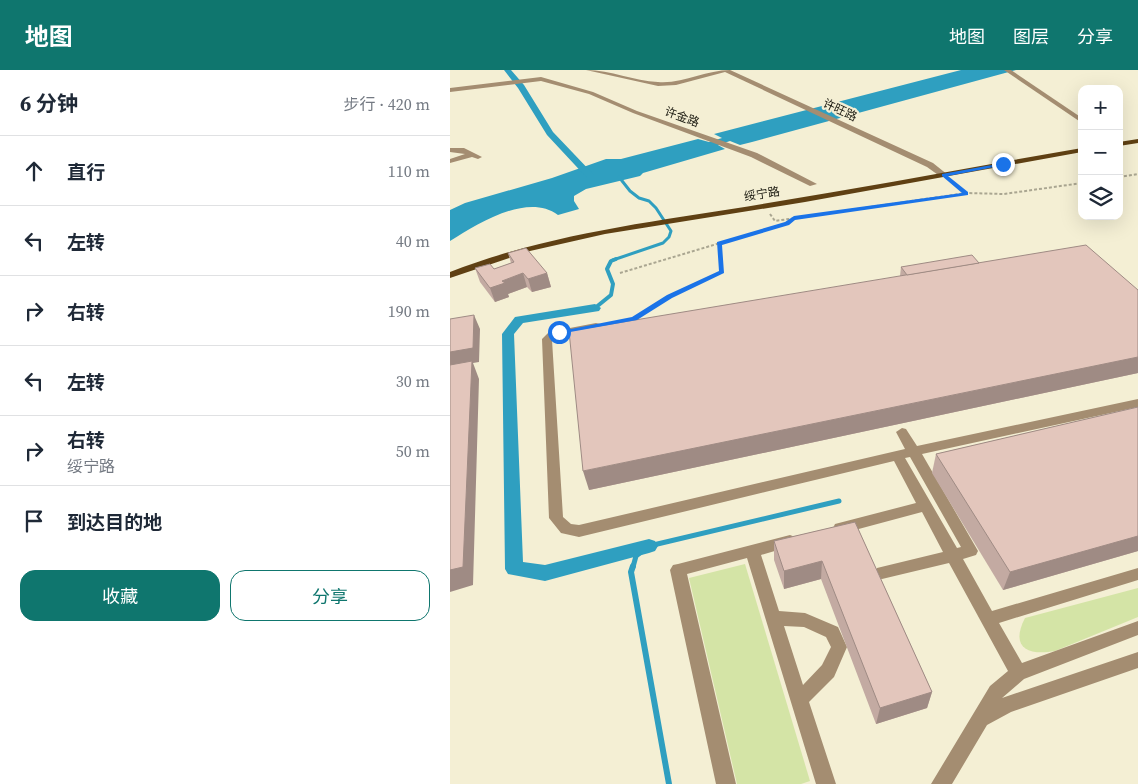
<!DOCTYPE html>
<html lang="zh">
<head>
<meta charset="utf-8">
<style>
	body { margin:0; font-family:"Source Serif 4","Noto Sans SC",serif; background:#f2f2f3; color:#1f2937 }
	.controls { position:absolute; right:15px; top:15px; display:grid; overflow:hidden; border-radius:10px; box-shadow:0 5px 20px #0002 }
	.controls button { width:45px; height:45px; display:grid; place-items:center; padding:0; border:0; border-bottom:1px solid #e0e1e3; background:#fff; color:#1f2937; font:25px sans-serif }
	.stop { position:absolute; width:15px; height:15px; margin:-11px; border:4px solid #1a73e8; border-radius:50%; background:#fff }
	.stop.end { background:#1a73e8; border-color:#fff; box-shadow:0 1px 5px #0008 }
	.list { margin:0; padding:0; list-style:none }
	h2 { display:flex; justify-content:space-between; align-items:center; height:65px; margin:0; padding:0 20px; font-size:21px }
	h2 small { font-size:16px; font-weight:400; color:#747a83 }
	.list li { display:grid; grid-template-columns:32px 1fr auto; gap:15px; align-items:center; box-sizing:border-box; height:70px; padding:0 20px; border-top:1px solid #e0e1e3 }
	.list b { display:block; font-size:19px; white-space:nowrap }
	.list p { margin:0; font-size:16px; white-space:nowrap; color:#747a83 }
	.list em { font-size:16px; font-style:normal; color:#747a83 }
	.actions { display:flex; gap:10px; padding:15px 20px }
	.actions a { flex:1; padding:11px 0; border:1px solid #0f766e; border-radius:15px; text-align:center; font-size:18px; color:#0f766e }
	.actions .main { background:#0f766e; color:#fff }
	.icon { flex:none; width:28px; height:28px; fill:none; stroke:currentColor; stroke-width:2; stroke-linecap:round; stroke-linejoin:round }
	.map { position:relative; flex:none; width:688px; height:714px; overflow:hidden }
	header { display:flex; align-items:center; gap:30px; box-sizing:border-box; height:70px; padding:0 25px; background:#0f766e; color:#fff }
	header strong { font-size:24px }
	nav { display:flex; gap:28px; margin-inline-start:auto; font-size:18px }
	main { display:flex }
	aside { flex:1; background:#fff }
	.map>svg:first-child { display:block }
	.green { fill:#d4e4a6 }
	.water { fill:#2f9fc0 }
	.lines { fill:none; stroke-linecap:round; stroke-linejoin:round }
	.stream-far3 { stroke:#2f9fc0; stroke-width:3 }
	.stream-far2 { stroke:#2f9fc0; stroke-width:4 }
	.stream-far1 { stroke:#2f9fc0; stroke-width:5 }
	.stream { stroke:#2f9fc0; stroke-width:6 }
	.canal { fill:#2f9fc0; fill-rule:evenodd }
	.path { stroke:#aaa691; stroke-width:2; stroke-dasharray:3 2; stroke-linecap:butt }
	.minor { fill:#a48d71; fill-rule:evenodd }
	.major { fill:#5f4013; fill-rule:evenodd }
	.wall { fill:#c3aaa2 }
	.shaded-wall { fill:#9f8b84 }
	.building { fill:#e3c6bc; stroke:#9f8b84 }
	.route { fill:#1a73e8 }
	.labels { text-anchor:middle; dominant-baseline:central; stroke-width:4.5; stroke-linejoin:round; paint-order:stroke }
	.far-street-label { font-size:12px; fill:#222117; stroke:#f4efd4 }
</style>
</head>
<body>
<header>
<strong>地图</strong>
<nav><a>地图</a><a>图层</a><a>分享</a></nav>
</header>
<main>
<aside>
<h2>6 分钟<small>步行 · 420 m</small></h2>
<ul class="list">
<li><svg class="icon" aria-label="ahead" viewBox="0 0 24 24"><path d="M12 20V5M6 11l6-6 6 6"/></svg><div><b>直行</b></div><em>110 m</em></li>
<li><svg class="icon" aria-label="left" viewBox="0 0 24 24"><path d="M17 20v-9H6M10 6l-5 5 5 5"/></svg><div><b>左转</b></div><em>40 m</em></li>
<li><svg class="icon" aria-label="right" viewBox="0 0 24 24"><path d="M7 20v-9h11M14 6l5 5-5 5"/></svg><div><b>右转</b></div><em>190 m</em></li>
<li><svg class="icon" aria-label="left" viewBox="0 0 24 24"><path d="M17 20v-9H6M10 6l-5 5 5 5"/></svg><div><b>左转</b></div><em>30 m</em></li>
<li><svg class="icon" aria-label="right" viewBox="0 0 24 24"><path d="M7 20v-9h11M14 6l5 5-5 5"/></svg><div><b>右转</b><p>绥宁路</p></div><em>50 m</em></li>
<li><svg class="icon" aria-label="arrive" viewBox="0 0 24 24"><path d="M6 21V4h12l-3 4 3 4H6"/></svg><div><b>到达目的地</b></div></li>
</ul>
<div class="actions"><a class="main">收藏</a><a>分享</a></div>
</aside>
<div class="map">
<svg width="688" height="714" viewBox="0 0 688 714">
	<rect width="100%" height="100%" fill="#f4efd4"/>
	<!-- green -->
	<g class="green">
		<polygon points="295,494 360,711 351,714 287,714 239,508"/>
		<path d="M688,518V547L605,581C577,586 560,577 575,548Z"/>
	</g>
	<!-- water -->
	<path class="water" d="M511,0H566L302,72L290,75L280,71L268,75L275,79L193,103L190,106L136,119L124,126V131L129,139L108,145C77,122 28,154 0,171V140L15,133L102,108L156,89H171L248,69L259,72L272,68L264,64Z"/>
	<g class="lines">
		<!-- stream-far3 -->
		<polyline class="stream-far3" points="163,190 213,173 219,167 221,161 206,138 199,131 189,128 180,121 169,107"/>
		<!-- stream-far2 -->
		<polyline class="stream-far2" points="145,238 161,225 163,214 157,199 161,191 166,189"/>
		<!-- stream-far1 -->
		<polyline class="stream-far1" points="183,497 186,486 199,476 389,431"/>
		<!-- stream -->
		<polyline class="stream" points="183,496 181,502 219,714"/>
		<!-- canal -->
		<g class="canal">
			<polygon points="54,0 61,0 74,15 103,62 144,105 144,109 138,109 97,65 68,18"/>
			<polygon points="145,234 151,238 149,241 73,253 64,264 73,492 95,495 199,469 205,471 208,476 205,481 199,483 95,511 58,504 55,499 52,264 65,247"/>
		</g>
		<!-- path -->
		<g class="path">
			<polyline points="669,107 688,104"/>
			<polyline points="503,112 516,123"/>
			<polyline points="320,144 325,151 516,123 554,124 632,113"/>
			<polyline points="170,203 337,153 342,149"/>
			<polyline points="157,254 184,249 219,226 272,202 269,174"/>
		</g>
		<!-- minor -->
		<g class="minor">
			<path d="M136,0C161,0 184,11 208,12C233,14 256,0 280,0L483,93L498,105L491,107L477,97L275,2L226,15L208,16Z"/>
			<polygon points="554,0 561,0 632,48 632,53"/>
			<polygon points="91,7 143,22 187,41 307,83 367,114 360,116 301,87 183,43 139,24 91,11 0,22 0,18"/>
			<polygon points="0,78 14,78 32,87 28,89 22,87 0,93 0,89 15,84 0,82"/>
			<path d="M146,253L150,254L151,256L150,258L106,267L102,270L113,447L121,454L129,455L455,379L446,362L452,358L456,359L467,376L688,329V337L472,384L528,481L526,485L513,489L542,541L688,498V510L549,553L572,593L688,551V565L574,609L552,628L688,582V598L561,642L537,655L502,714H481L540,616L558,601L499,493L432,509L427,508L424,503L427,498L493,482L472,442L390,464L385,462L383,458L385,454L466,433L444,391L129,467L111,463L99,448L92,269L99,262ZM460,387L511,477L507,478L455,388Z"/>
			<path d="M340,465L345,467L347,471L345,475L311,485L329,541L355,543L388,557L397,577L384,607L359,632L386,714H366L297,488L237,504L286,714H266L220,500L223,495L228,494ZM334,556L354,557L376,567L381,577L372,595L353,615Z"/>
		</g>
		<!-- major -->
		<g class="major">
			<polygon points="688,69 688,73 669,76 669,72"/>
			<path d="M632,78V82L355,132L155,164L80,181L0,208V202C103,162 210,151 318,133C423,116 527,96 632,78Z"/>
		</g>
	</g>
	<!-- wall -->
	<g class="wall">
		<polygon points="58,183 97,203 101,217 82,222 77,217 58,224 59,227 45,232 30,212 25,198 44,199 61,193"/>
		<polygon points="529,193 688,220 688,303 139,420 450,206 451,197"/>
		<polygon points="688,337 688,481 553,520 482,403 486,384"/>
		<polygon points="405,452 482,622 477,638 426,654 371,509 334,519 324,490 324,471"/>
	</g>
	<!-- shaded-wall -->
	<g class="shaded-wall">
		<polygon points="73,203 77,217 58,224 59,227 45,232 40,218 52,211"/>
		<polygon points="97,203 101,217 82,222 78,209"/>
		<polygon points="24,245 30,259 29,292 23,293 29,309 23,515 0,522 0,282"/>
		<polygon points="688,287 688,303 139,420 133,401"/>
		<polygon points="688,466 688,481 553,520 560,502"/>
		<polygon points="372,491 371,509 334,519 334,501"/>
		<polygon points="482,622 477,638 426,654 430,638"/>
	</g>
	<!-- building -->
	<g class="building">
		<polygon points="636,175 688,220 688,287 133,401 119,261"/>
		<polygon points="76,178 97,203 78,209 73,203 52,211 55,213 40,218 25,198 40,194 44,199 64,192 58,183"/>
		<polygon points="522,185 529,193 457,205 451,197"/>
		<polygon points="24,245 23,278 0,282 0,249"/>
		<polygon points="22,291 13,497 0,500 0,295"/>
		<polygon points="688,337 688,466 560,502 486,384"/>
		<polygon points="405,452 482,622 430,638 372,491 334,501 324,471"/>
	</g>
	<!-- route -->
	<polygon class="route" points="553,93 555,95 498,106 518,122 518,125 345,150 339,155 272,175 274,203 222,228 187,250 109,264 106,262 182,247 217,225 269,201 267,172 335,152 344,146 512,123 492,106 492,104"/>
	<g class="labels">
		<!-- far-street labels -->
		<g class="far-street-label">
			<text transform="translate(390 40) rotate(25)">许旺路</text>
			<text transform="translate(232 47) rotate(20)">许金路</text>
			<text transform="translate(312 124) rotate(-9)">绥宁路</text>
		</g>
	</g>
</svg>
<div class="controls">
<button>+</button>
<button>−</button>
<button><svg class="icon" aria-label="layers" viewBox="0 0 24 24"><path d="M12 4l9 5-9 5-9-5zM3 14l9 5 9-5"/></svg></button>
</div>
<div class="stop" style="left:109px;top:262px"></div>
<div class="stop end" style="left:553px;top:94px"></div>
</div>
</main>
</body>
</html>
